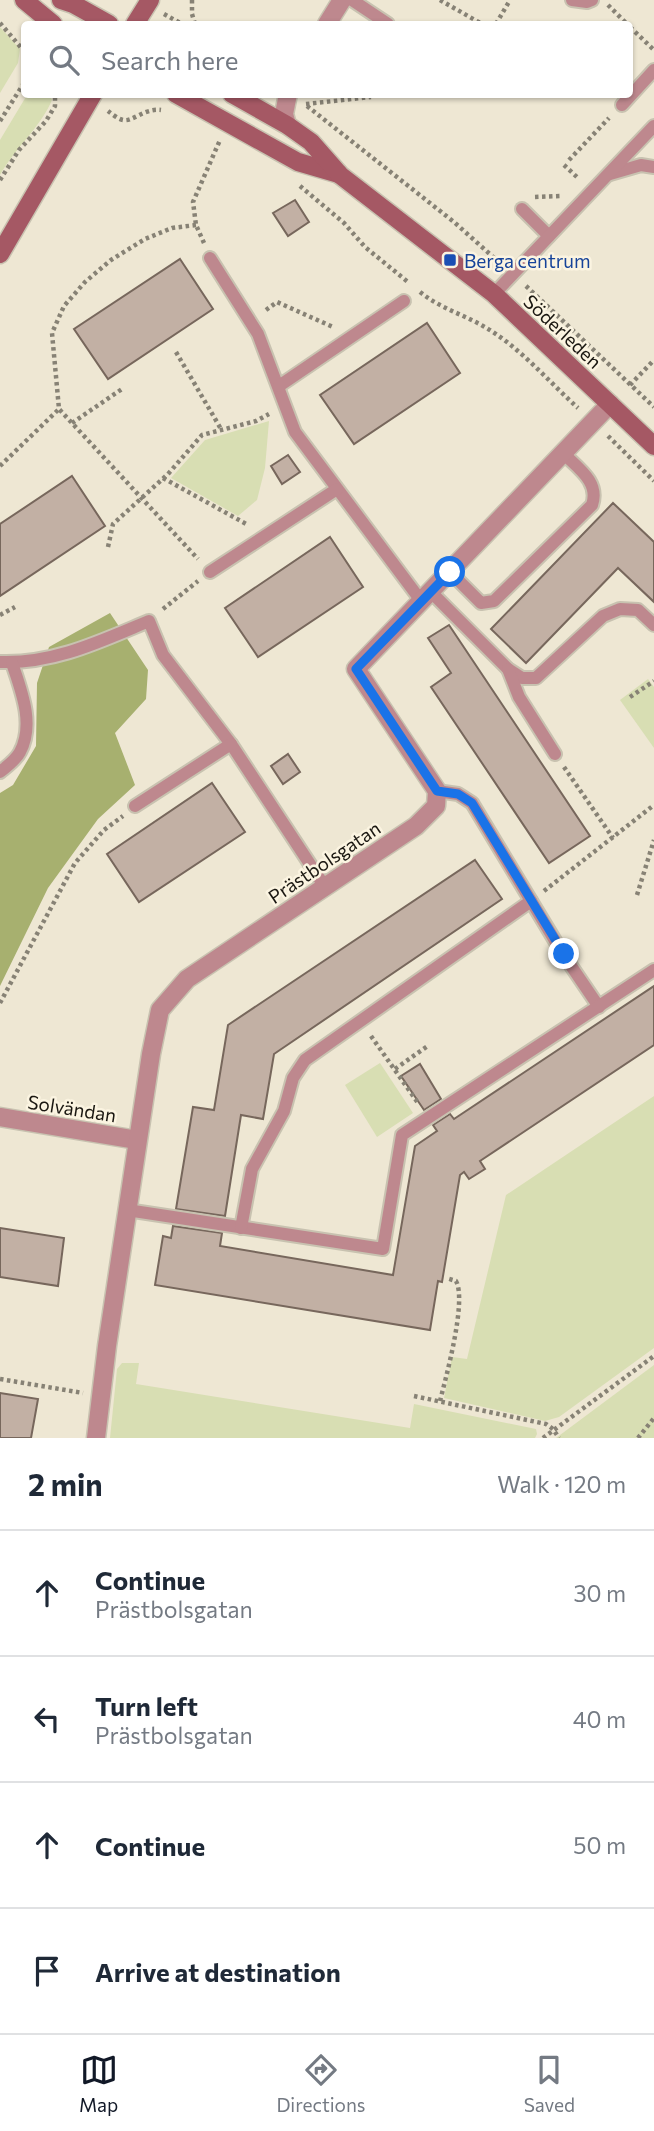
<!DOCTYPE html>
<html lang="en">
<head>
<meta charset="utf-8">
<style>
	body { margin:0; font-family:Commissioner,sans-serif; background:#f6f6f7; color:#1f2937 }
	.stop { position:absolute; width:21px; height:21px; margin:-16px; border:5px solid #1a73e8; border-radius:50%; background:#fff }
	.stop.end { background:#1a73e8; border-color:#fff; box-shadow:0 2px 7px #0008 }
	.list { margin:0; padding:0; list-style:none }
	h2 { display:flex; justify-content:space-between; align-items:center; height:91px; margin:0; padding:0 28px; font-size:30px }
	h2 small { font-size:23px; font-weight:400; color:#747a83 }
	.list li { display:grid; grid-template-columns:46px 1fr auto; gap:21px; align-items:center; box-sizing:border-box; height:126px; padding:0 28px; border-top:2px solid #e0e1e3 }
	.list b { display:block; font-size:26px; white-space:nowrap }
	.list p { margin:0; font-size:23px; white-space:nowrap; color:#747a83 }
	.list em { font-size:23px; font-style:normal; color:#747a83 }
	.icon { flex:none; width:38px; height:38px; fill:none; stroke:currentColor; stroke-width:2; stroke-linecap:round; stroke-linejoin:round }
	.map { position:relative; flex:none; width:654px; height:1438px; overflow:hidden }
	.search { position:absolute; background:#fff; box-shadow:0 2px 5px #0004; left:21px; right:21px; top:21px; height:77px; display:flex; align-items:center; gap:18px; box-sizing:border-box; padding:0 24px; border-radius:7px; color:#747a83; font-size:26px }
	.sheet { height:595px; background:#fff }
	nav { display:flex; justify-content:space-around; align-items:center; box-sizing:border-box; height:98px; border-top:2px solid #e0e1e3; background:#fff; font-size:19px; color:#747a83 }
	nav a { display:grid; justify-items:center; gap:4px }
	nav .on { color:#111827 }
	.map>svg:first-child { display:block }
	.green { fill:#d8deb3 }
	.forest { fill:#a7b06f }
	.building { fill:#c2b0a4; stroke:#77675c; stroke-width:2 }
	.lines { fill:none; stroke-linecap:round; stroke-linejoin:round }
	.lane-casing { stroke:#c8c2b0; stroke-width:16 }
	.street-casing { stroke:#c8c2b0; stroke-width:21 }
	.secondary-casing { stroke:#c8c2b0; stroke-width:21 }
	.path { stroke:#878275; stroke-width:4.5; stroke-dasharray:3.5 3.5; stroke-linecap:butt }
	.lane { stroke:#be888e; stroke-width:12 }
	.street { stroke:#be888e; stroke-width:18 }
	.secondary { stroke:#a55864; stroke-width:18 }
	.route { stroke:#1a73e8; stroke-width:9 }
	.transit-dot { fill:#1a4fb4; stroke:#fbf4e1; stroke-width:2.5 }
	.labels { text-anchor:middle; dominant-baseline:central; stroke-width:5; stroke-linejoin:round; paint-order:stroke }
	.transit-label { font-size:19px; fill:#164399; stroke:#fbf4e1; text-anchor:start }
	.street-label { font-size:19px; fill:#1a1711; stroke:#fbf4e1 }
</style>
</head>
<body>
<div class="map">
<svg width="654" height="1438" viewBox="0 0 654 1438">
	<rect width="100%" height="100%" fill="#eee7d3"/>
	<!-- green -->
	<g class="green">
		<polygon points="0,27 20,49 18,63 0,93"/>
		<path d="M27,95H50L52,100C40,128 15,148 0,175V140Z"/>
		<polygon points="269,421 265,468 257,500 238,516 171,478 205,440"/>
		<polygon points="648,679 654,687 654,748 620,700"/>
		<polygon points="380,1063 413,1113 377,1137 345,1085"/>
		<polygon points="654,1096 654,1348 559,1417 545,1421 444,1398 452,1357 467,1359 506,1195"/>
		<polygon points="122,1363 139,1363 136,1384 410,1428 414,1404 536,1429 537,1434 535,1438 110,1438 117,1369"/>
		<polygon points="654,1365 654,1438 556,1438"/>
	</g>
	<!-- forest -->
	<polygon class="forest" points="110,613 148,670 146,699 115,733 135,785 98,819 48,888 0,986 0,793 13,785 36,746 37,683 49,647"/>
	<!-- building -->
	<g class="building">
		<polygon points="295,200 309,222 288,236 273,213"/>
		<polygon points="180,259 213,309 108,379 74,329"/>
		<polygon points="427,323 460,373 354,444 320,395"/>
		<polygon points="288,455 300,472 282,484 271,466"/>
		<polygon points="72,476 105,526 0,596 0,524"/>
		<polygon points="613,503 654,542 654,602 618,568 526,663 491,629"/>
		<polygon points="330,537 363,587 258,657 225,608"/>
		<polygon points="449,625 590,836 549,863 431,687 451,673 428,638"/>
		<polygon points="288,754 300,772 283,784 271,766"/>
		<polygon points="212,783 245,832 139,902 107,854"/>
		<polygon points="475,860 502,899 274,1054 263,1119 241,1115 225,1216 176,1209 193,1107 214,1110 228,1025"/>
		<polygon points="654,986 654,1045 480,1161 485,1169 469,1179 464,1172 460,1175 442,1282 438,1281 430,1330 155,1285 163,1236 171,1238 173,1226 222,1233 220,1246 393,1275 415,1146 437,1131 433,1125 450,1114 454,1119"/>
		<polygon points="420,1064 441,1099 424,1110 401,1076"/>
		<polygon points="0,1228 64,1238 58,1286 0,1277"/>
		<polygon points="0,1393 38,1399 31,1438 0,1438"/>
	</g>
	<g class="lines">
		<defs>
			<g id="lane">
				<polyline points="352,0 388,24"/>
				<polyline points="572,0 587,2 592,0"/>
				<polyline points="622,105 654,70"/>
				<polyline points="610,174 641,165 654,167"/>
				<polyline points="522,209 549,236"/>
				<polyline points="210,258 258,334 295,432 422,602"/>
				<polyline points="494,294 654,126"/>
				<polyline points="279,386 404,301"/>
				<polyline points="210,572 337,489"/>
				<path d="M450,572L481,603L494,601L592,505C600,482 578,468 563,453"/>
				<polyline points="431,592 508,669 522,678 536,678 603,616 620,609 638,610 654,625"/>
				<path d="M0,662C54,664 101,641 149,621L163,655L231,744L325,887"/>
				<polyline points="508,669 519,697 555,754"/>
				<path d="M0,772C6,767 16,760 20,752C35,724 21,690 12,663"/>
				<polyline points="437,791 458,794 472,803 563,954 599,1007"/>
				<polyline points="135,806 231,744"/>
				<polyline points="127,1210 383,1249 402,1135 654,970"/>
				<polyline points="241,1228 252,1169 284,1111 293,1078 305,1060 531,901"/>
			</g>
			<g id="street">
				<polyline points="327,24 342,0"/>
				<polyline points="287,125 284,114 288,94"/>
				<polyline points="0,1117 137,1140"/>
				<polyline points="96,1438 107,1346 151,1054 160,1010 187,979 416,826 436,806 437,791 356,669 610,404"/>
			</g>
			<g id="secondary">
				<polyline points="24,0 53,24"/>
				<polyline points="61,0 73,4 109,24"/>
				<polyline points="135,24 150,0"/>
				<polyline points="176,94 298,162 339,174"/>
				<polyline points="232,94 287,125 311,142 340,175 494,294 654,446"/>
				<polyline points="0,254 93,94"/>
			</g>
		</defs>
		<!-- lane casing -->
		<use href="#lane" class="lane-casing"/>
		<!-- street casing -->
		<use href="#street" class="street-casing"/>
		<!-- secondary casing -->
		<use href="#secondary" class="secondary-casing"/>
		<!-- path -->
		<g class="path">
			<polyline points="192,0 192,14 195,24"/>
			<polyline points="440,0 482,24"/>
			<polyline points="608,5 627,24"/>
			<polyline points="164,14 182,24"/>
			<polyline points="0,23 24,51"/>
			<polyline points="496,24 510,0"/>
			<polyline points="630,27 654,50"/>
			<polyline points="306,104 371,97"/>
			<polyline points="307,106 454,222 501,264"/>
			<path d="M108,111C112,114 118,119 123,120C133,122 144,108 161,110"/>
			<polyline points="0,121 24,83"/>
			<polyline points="569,160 609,118"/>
			<polyline points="564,165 578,178"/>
			<polyline points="0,180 19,150 46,121 55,106 55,94"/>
			<polyline points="300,186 344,223 365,247 408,282"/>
			<polyline points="535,197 561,196"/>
			<polyline points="196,225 172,228 145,239 111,260 85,282 64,306 52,333 59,409 198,559"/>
			<polyline points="204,243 196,225 193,202 220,140"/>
			<polyline points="526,286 654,407"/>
			<path d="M420,292C440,308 462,314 483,326C519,346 548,381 578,408"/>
			<polyline points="266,310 277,302 333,327"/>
			<polyline points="176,352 221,429"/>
			<polyline points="630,385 654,360"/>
			<polyline points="72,423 122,389"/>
			<polyline points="608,436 654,481"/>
			<polyline points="0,466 59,409"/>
			<polyline points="163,478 248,525"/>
			<polyline points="108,547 113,524 168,474 202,435 256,421 269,414"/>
			<polyline points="163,609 198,581"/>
			<polyline points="0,615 15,607"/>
			<polyline points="630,697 654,681"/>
			<polyline points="564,767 613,838"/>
			<polyline points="544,891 654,805"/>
			<polyline points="637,895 654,840"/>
			<polyline points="0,1003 75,863 104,830 123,816"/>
			<polyline points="371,1036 418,1103"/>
			<polyline points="395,1069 429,1045"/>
			<polyline points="0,1379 83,1393"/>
			<polyline points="414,1396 546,1424 553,1429 559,1438"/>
			<path d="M440,1401C446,1377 467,1301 456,1281L446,1278"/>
			<polyline points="543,1438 654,1356"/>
			<polyline points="638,1438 654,1418"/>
		</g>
		<!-- lane -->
		<use href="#lane" class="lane"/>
		<!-- street -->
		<use href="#street" class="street"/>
		<!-- secondary -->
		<use href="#secondary" class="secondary"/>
	</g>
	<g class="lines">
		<!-- route -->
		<polyline class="route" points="450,572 356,669 437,791 458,794 472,803 564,954"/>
	</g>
	<!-- markers -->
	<rect class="transit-dot" x="443" y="253" width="14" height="14" rx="3.5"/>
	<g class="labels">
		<!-- transit labels -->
		<g class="transit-label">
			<text x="464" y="260">Berga centrum</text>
		</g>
		<!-- street labels -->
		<g class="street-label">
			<text transform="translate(563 331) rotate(43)">Söderleden</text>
			<text transform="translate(324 862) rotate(-34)">Prästbolsgatan</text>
			<text transform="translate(72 1108) rotate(9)">Solvändan</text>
		</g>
	</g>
</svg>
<div class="stop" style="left:450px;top:572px"></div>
<div class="stop end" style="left:564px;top:954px"></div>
<div class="search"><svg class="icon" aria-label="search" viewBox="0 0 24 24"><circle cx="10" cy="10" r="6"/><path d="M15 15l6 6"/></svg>Search here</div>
</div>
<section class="sheet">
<h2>2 min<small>Walk · 120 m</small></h2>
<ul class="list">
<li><svg class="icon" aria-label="ahead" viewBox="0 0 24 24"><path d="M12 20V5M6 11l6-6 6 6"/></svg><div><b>Continue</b><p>Prästbolsgatan</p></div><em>30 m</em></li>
<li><svg class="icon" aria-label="left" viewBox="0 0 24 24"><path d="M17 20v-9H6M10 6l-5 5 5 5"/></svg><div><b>Turn left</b><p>Prästbolsgatan</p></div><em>40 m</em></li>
<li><svg class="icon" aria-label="ahead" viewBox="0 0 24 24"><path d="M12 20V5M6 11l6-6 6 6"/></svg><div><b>Continue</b></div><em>50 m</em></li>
<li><svg class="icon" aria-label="arrive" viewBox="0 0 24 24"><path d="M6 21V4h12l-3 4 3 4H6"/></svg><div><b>Arrive at destination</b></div></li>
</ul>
</section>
<nav>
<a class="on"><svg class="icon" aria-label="map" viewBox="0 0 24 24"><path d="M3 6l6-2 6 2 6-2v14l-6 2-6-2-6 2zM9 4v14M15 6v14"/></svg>Map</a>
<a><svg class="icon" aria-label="directions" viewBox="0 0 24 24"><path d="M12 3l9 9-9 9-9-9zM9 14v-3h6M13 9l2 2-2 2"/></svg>Directions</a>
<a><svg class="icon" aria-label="saved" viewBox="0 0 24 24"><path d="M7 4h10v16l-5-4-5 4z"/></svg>Saved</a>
</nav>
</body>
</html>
